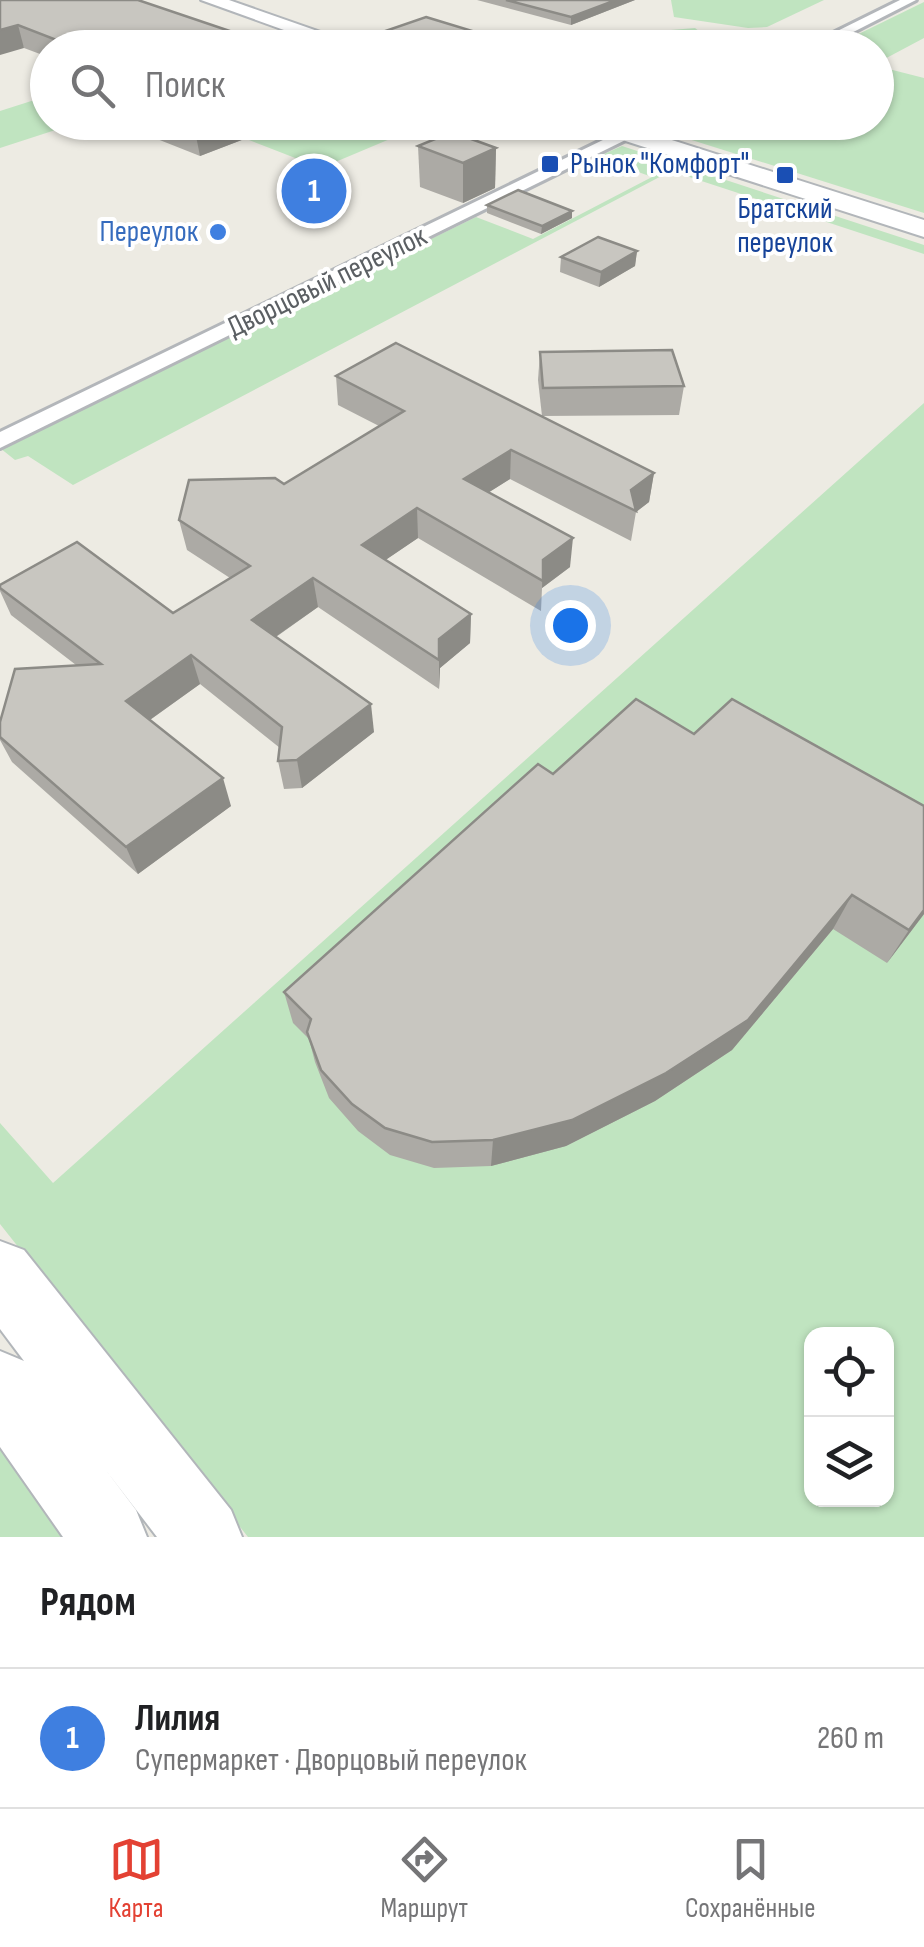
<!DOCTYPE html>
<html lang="ru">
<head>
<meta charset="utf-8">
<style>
	body { margin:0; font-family:"Sofia Sans Condensed",sans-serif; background:#f2f2f2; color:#202124 }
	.controls { position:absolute; right:30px; bottom:30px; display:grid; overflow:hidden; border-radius:20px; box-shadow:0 2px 8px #0004 }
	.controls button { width:90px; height:90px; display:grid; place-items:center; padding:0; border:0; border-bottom:2px solid #e0e0e0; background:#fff; color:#202124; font:50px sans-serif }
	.you { position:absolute; left:570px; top:625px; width:35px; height:35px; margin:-25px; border:8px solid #fff; border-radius:50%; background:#1a73e8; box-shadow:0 0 0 15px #1a73e833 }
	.badge { display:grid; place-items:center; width:65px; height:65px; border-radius:50%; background:#e34133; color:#fff; font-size:32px; font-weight:700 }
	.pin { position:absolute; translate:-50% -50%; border:5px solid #fff; box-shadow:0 2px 10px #0006 }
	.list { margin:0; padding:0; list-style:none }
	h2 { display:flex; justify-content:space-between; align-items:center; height:130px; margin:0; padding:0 40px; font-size:42px }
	h2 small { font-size:32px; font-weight:400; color:#757577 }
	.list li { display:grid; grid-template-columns:65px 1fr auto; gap:30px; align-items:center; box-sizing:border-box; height:140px; padding:0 40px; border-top:2px solid #e0e0e0 }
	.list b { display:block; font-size:38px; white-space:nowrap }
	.list p { margin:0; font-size:32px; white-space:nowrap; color:#757577 }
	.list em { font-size:32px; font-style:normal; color:#757577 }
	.icon { flex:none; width:55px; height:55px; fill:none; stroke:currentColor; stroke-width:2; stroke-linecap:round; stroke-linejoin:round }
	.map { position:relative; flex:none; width:924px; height:1537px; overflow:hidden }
	.search { position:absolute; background:#fff; box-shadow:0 2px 8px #0004; left:30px; right:30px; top:30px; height:110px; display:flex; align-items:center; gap:25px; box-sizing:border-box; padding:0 35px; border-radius:55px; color:#757577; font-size:38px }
	.sheet { height:270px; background:#fff }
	nav { display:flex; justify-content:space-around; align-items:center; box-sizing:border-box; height:140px; border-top:2px solid #e0e0e0; background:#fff; font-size:28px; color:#757577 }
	nav a { display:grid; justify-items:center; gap:5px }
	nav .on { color:#e34133 }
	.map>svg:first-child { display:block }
	.green { fill:#c0e4c0; fill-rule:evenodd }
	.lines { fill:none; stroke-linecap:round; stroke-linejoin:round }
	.minor-casing { stroke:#b3b6ba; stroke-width:6 }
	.secondary-casing { stroke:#b2b6ba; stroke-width:4 }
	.minor { fill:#fff; fill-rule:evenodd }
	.secondary { fill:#fff; fill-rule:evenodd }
	.wall { fill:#acaaa5 }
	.shaded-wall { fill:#8c8b86 }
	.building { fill:#c8c6c0; stroke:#8c8b86; stroke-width:2.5 }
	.transit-dot { fill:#1a4fb4; stroke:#fff; stroke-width:4 }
	.shop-dot { fill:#3f7fe0; stroke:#fff; stroke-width:4 }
	.labels { text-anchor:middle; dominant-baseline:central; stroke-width:8; stroke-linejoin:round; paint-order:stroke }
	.far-transit-label { font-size:30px; fill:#164399; stroke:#fff; text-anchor:start }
	.far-shop-label { font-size:30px; fill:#366cbe; stroke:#fff; text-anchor:end }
	.far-street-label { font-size:30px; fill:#5b5f63; stroke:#fff }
</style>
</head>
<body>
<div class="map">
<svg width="924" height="1537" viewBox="0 0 924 1537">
	<rect width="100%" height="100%" fill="#edebe3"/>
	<!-- green -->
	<g class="green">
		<polygon points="671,0 824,0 767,27 748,28 674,17"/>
		<polygon points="924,2 924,38 877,63 876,48 832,47"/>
		<polygon points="695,28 700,32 747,36 722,47 672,47 671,30"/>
		<polygon points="877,66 924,78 924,213 663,131 681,122 876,122"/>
		<polygon points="47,96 48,122 77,123 0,148 0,111"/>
		<polygon points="294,122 384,123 409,131 321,168 249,140"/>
		<polygon points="622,146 924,245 924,254 671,171 73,485 28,456 15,460 0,448 476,217 533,239 652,177 597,157"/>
		<path d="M924,403V1537H248L0,1224V1123L53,1183ZM812,1334H886V1500H812Z"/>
		<polygon points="0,1444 65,1537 0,1537"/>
	</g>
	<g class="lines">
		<defs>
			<g id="minor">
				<polygon points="900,0 916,0 822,48 803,48"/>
				<polygon points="640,122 662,122 0,448 0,432"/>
			</g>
			<g id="secondary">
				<polygon points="201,0 229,0 366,48 334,48"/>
				<polygon points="579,122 615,122 924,220 924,237 582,127"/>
				<polygon points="0,1241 24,1250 231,1510 242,1537 157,1537 105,1469 136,1510 147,1537 63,1537 0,1447 0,1351 24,1361 0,1329"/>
			</g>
		</defs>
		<!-- minor casing -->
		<use href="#minor" class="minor-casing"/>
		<!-- secondary casing -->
		<use href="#secondary" class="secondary-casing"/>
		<!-- minor -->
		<use href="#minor" class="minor"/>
		<!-- secondary -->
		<use href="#secondary" class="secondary"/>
	</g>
	<!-- wall -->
	<g class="wall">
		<polygon points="0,0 280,48 48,48 48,57 24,48"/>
		<polygon points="477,0 635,0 571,25"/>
		<polygon points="139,122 267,122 268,130 200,156 142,133"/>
		<polygon points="450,122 504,122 479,133"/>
		<polygon points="418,146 496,148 495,188 463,203 420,187"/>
		<polygon points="487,205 572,218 541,234 487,213"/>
		<polygon points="637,251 635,266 599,287 560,272 561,257"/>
		<polygon points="540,352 684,386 679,415 542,416 538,380"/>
		<polygon points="336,376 654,473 649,502 636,512 631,541 510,479 489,492 570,567 542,588 541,611 418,538 385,560 471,614 470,643 440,668 439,689 318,607 276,637 374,732 302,788 284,789 278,761 280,748 200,684 150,720 231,806 138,874 12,762 0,740 0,722 76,665 11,615 0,591 0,585 173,613 230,578 187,550 179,520 284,484 379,426 338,405"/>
		<polygon points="553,774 924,914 887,963 833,929 732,1050 655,1101 566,1146 491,1166 434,1168 390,1155 358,1131 329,1098 315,1062 309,1039 293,1023 284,992"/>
	</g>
	<!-- shaded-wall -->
	<g class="shaded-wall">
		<polygon points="616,0 635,0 571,25 571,17"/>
		<polygon points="18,25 24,48 0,55 0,30"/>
		<polygon points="217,122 267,122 268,130 200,156 195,131"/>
		<polygon points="480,122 504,122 479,133"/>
		<polygon points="496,148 495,188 463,203 463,163"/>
		<polygon points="572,211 572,218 541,234 542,226"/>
		<polygon points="637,251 635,266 599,287 601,272"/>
		<polygon points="511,450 510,479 464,508 464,479"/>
		<polygon points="654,473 649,502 636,512 631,490"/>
		<polygon points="417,508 418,538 365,574 362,545"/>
		<polygon points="573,538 570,567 542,588 543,560"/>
		<polygon points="313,578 318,607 258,649 252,620"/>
		<polygon points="471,614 470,643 440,668 439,689 439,639"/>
		<polygon points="191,655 200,684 137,729 126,701"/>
		<polygon points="371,704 374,732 302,788 297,760"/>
		<polygon points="223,778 231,806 138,874 126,847"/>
		<polygon points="852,895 833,929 732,1050 655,1101 566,1146 491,1166 493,1140"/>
		<polygon points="924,910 924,914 887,963 909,930"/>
	</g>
	<!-- building -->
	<g class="building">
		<polygon points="0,0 138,0 280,48 77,48 18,25 0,30"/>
		<polygon points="506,0 616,0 571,17"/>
		<polygon points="426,17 528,48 336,48"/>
		<polygon points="174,122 217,122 195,131"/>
		<polygon points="452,132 496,148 463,163 418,146"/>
		<polygon points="518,190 572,211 542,226 487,205"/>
		<polygon points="598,237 637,251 601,272 561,257"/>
		<polygon points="396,343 654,473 631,490 636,511 511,450 464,479 573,538 543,560 543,581 417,508 362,545 471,614 439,639 439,660 313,578 252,620 371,704 297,760 278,761 282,727 191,655 126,701 223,778 126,847 0,737 0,722 15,669 101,664 0,588 0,585 77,542 173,613 250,566 179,520 189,480 275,478 284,484 404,411 336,376"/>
		<polygon points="672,350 684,386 543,388 540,352"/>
		<polygon points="636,699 694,734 732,699 924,806 924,910 909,930 852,895 748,1020 666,1073 572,1120 493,1140 432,1142 385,1128 352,1104 321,1070 307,1032 311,1019 284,992 538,764 553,774"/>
	</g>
	<!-- markers -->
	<g class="transit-dot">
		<rect x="540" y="154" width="20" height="20" rx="5"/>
		<rect x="775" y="165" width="20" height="20" rx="5"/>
	</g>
	<circle class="shop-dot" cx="218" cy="232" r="10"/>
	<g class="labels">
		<!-- far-transit labels -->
		<g class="far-transit-label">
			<text x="570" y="164">Рынок "Комфорт"</text>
			<text x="785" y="209" text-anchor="middle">Братский<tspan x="785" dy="34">переулок</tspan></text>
		</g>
		<!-- far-shop labels -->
		<g class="far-shop-label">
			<text x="198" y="232">Переулок</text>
		</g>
		<!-- far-street labels -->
		<g class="far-street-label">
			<text transform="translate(327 282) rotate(-26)">Дворцовый переулок</text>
		</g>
	</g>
</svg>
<div class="controls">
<button><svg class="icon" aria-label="locate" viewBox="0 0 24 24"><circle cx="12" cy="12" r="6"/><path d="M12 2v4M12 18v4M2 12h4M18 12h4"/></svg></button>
<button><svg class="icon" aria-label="layers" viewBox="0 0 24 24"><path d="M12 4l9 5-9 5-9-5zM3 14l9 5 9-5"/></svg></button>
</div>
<div class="you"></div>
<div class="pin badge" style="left:314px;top:191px;background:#3f7fe0">1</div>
<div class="search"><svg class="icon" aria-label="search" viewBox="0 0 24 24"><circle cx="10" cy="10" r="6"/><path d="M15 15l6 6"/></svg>Поиск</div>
</div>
<section class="sheet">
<h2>Рядом<small></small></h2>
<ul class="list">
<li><span class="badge" style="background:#3f7fe0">1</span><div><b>Лилия</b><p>Супермаркет · Дворцовый переулок</p></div><em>260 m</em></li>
</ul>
</section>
<nav>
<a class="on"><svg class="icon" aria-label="map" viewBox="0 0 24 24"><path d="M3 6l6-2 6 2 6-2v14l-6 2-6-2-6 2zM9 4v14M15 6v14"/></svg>Карта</a>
<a><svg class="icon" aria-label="directions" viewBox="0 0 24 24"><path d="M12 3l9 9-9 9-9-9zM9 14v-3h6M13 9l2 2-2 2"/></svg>Маршрут</a>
<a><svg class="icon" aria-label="saved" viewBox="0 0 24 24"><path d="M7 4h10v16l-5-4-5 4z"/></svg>Сохранённые</a>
</nav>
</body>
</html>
